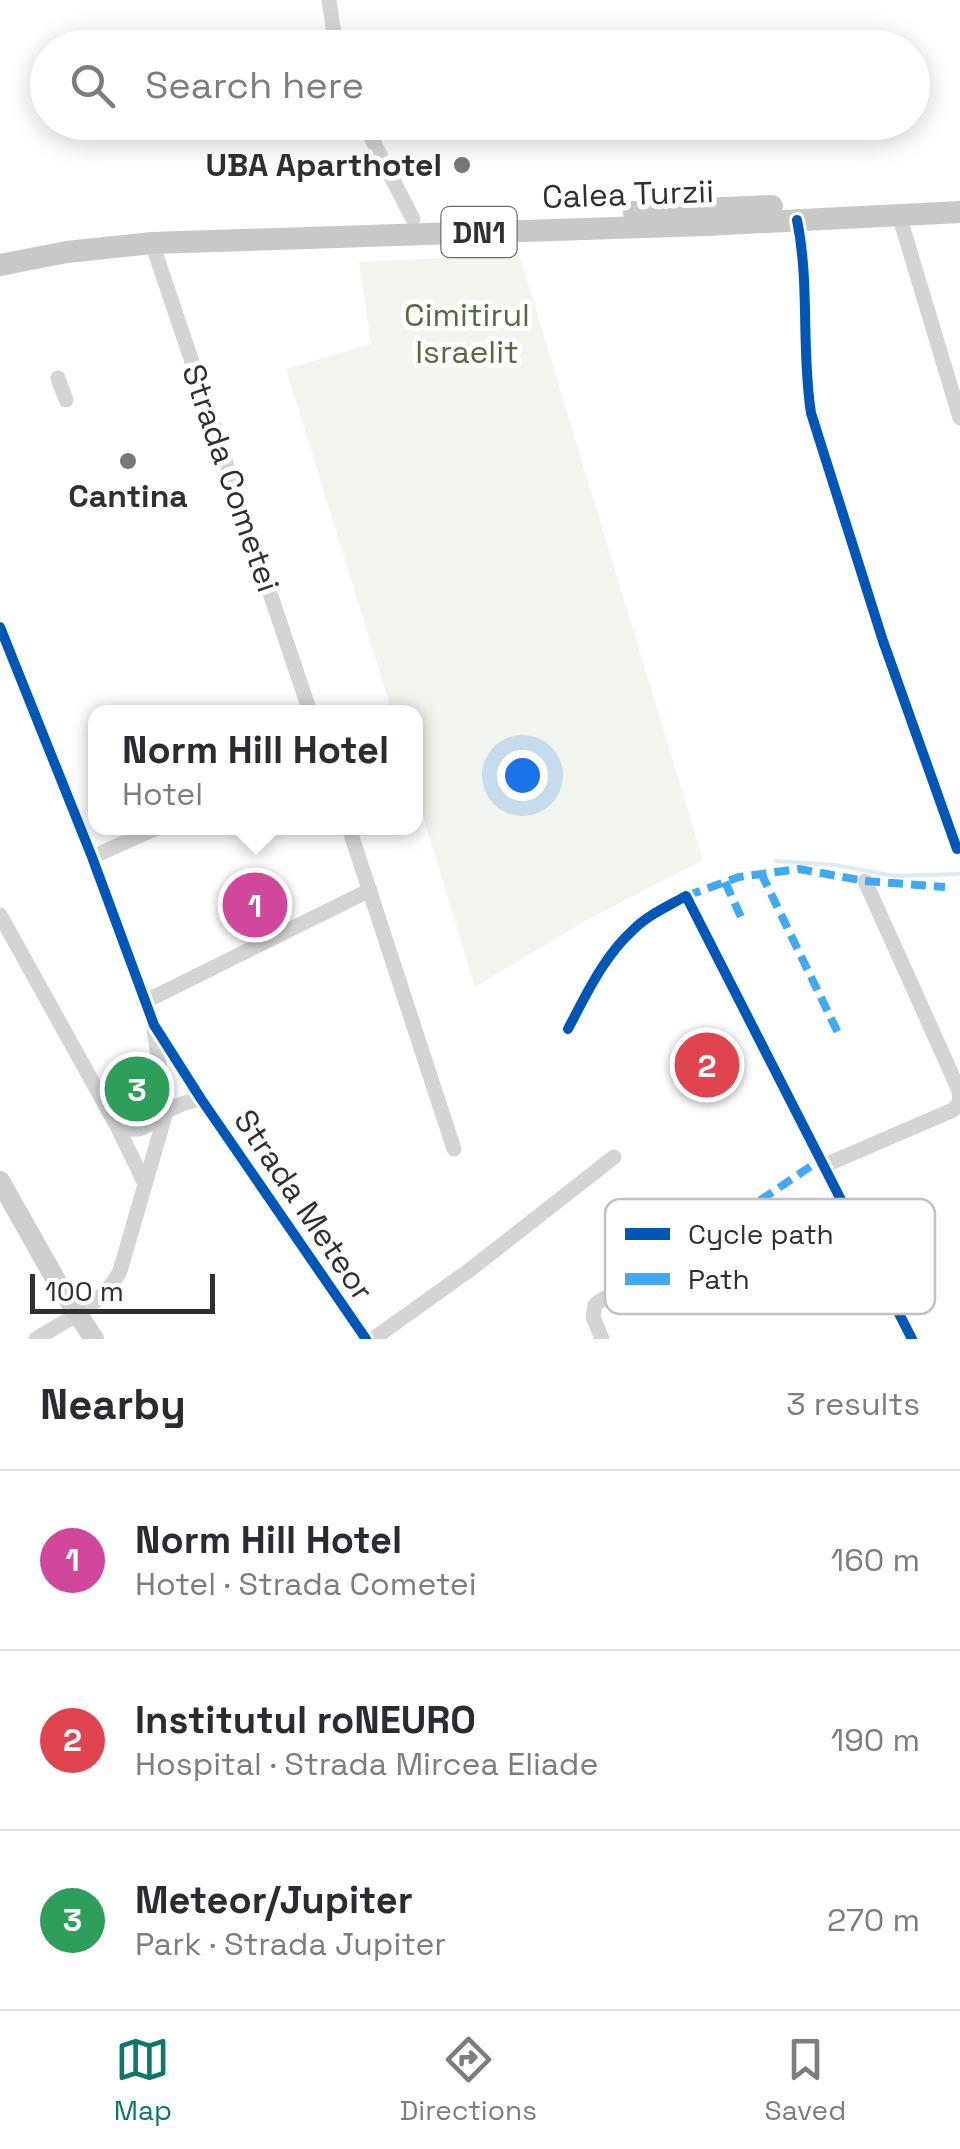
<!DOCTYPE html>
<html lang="en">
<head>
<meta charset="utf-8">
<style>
	body { margin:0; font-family:"Space Grotesk",sans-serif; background:#f7f7f7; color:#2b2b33 }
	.scale { position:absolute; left:30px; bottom:25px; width:185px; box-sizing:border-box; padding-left:10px; border:5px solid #303030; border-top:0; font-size:28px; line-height:35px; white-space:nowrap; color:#303030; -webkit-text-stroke:8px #fff; paint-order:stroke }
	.you { position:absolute; left:522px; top:775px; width:35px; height:35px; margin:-25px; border:8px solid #fff; border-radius:50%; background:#1a73e8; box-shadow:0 0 0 15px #1a73e833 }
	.badge { display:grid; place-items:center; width:65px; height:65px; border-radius:50%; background:#0f766e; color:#fff; font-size:32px; font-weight:700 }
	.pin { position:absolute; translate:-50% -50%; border:5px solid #fff; box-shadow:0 2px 10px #0006 }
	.popup { position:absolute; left:88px; top:705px; width:335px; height:130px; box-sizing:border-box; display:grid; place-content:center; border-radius:20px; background:#fff; filter:drop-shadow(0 2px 8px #0005); font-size:32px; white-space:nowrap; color:#7c7c81 }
	.popup b { font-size:38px; color:#2b2b33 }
	.popup::after { content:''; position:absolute; left:50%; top:100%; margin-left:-20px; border:20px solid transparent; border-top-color:#fff }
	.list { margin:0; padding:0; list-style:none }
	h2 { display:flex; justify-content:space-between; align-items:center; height:130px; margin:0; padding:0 40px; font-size:42px }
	h2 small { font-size:32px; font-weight:400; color:#7c7c81 }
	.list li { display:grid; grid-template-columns:65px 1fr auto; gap:30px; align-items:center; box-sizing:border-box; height:180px; padding:0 40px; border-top:2px solid #e1e1e2 }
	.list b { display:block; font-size:38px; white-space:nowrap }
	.list p { margin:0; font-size:32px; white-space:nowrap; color:#7c7c81 }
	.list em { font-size:32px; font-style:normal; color:#7c7c81 }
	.icon { flex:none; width:55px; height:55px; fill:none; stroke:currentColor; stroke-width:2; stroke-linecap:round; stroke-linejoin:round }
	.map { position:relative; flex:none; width:960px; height:1339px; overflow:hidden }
	.search { position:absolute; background:#fff; box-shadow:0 5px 25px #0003; left:30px; right:30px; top:30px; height:110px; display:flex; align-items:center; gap:25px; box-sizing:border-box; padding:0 35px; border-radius:55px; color:#7c7c81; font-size:38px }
	.sheet { height:670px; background:#fff }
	nav { display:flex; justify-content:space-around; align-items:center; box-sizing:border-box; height:140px; border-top:2px solid #e1e1e2; background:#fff; font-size:28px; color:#7c7c81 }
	nav a { display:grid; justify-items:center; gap:5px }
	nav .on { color:#0f766e }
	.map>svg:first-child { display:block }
	.green { fill:#f2f5ed }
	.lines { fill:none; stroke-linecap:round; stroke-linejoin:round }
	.stream { stroke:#dceaf1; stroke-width:4 }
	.minor { stroke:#d4d4d4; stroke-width:15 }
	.secondary { stroke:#cecece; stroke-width:20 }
	.primary { stroke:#c8c8c8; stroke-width:22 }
	.quiet { stroke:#3fa9f5; stroke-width:8; stroke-dasharray:15 8; stroke-linecap:butt }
	.cycleway-casing { stroke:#fff; stroke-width:16 }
	.cycleway { stroke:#0057b8; stroke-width:10 }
	.poi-dot { fill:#787878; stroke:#fff; stroke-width:4 }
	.labels { text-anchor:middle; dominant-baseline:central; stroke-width:10; stroke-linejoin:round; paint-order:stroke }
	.shield { fill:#fff; stroke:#6e6e6e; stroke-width:2.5 }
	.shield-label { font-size:30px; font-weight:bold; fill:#303030 }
	.poi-label { font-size:32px; font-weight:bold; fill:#303030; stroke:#fff; text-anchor:end }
	.street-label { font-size:32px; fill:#303030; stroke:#fff }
	.park-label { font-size:32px; fill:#566a40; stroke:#fff }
	.key { fill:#fff; stroke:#c1c1c1; stroke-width:2.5 }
	.key-label { font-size:28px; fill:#303030 }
</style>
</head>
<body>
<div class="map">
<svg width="960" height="1339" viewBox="0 0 960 1339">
	<rect width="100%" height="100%" fill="#fff"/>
	<!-- green -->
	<g class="green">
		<polygon points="519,254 703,860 583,922 475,987 415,790 415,712 392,712 286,369 371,344 359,262"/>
		<polygon points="155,1054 159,1096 154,1113 142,1120 128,1112 112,1081"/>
	</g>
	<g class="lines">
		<!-- stream -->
		<polyline class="stream" points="776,861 835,865 894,876 960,874"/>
		<!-- minor -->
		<g class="minor">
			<polyline points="329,0 336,48"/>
			<polyline points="363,122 413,219"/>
			<polyline points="899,215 960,418"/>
			<path d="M797,220C810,284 801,349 811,413L883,641L957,849"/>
			<polyline points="152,243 310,712"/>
			<polyline points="58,378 66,400"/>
			<polyline points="0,627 92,857 154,1025 201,1099 366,1339"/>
			<polyline points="349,828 454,1149"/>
			<polyline points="92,857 157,828"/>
			<polyline points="0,915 117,1126 145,1184"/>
			<polyline points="144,1002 370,890"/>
			<path d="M568,1029C586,995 604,956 633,930C648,915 668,906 686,896L912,1339"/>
			<path d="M117,1126C145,1136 149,1122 169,1110C180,1104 190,1101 201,1099"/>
			<polyline points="823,1166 953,1110 960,1102 959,1091 949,1068 865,881"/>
			<path d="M36,1339C66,1320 104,1304 120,1271L166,1112L154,1029"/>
			<polyline points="373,1339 471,1269 614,1157"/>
			<path d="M602,1339L593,1317L595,1305C607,1293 631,1293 633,1273"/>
		</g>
		<!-- secondary -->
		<polyline class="secondary" points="0,1181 57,1282 94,1339"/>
		<!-- primary -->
		<g class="primary">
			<polyline points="634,212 772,206"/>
			<polyline points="0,265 67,252 152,243 706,225 960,212"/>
		</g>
		<!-- quiet -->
		<g class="quiet">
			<polyline points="761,873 839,1035"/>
			<polyline points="725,882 741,917"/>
			<polyline points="686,896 739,877 799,869 865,881 945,887"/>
			<polyline points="631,1284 642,1288 702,1258 725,1238 746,1210 820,1160"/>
		</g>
		<defs>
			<g id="cycleway">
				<path d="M797,220C810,284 801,349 811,413L883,641L957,849"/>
				<polyline points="0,627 92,857 154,1025 201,1099 366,1339"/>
				<path d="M568,1029C586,995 604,956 633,930C648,915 668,906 686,896L912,1339"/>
			</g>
		</defs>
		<!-- cycleway casing -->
		<use href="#cycleway" class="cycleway-casing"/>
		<!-- cycleway -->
		<use href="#cycleway" class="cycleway"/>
	</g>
	<!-- markers -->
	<g class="poi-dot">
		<circle cx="462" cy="165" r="10"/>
		<circle cx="128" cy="461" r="10"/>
	</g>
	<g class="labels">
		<!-- shield labels -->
		<rect class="shield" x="441.5" y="207" width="75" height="50" rx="8"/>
		<g class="shield-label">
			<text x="479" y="232">DN1</text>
		</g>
		<!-- poi labels -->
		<g class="poi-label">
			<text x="442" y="165">UBA Aparthotel</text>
			<text x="128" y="496" text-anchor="middle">Cantina</text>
		</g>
		<!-- street labels -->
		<g class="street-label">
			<text transform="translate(628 194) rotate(-2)">Calea Turzii</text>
			<text transform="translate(231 478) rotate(71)">Strada Cometei</text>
			<text transform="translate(304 1205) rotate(56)">Strada Meteor</text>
		</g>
		<!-- park labels -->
		<g class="park-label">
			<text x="467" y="315">Cimitirul<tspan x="467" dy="37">Israelit</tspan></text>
		</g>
	</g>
	<!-- legend -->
	<rect x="605" y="1199" width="330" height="115" rx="15" class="key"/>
	<rect x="625" y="1228" width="45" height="12" fill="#0057b8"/>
	<rect x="625" y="1273" width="45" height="12" fill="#3fa9f5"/>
	<g class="key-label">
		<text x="688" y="1244">Cycle path</text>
		<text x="688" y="1289">Path</text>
	</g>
</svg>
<div class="scale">100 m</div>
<div class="you"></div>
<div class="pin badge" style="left:255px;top:905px;background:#d1479c">1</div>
<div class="popup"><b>Norm Hill Hotel</b>Hotel</div>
<div class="pin badge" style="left:707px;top:1065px;background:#e0444e">2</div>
<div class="pin badge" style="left:137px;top:1089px;background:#2e9e5b">3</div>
<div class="search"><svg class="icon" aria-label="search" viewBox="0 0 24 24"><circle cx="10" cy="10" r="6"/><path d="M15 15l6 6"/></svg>Search here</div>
</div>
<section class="sheet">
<h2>Nearby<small>3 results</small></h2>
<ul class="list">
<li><span class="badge" style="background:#d1479c">1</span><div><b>Norm Hill Hotel</b><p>Hotel · Strada Cometei</p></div><em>160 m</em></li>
<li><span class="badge" style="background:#e0444e">2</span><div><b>Institutul roNEURO</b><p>Hospital · Strada Mircea Eliade</p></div><em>190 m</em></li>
<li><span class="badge" style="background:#2e9e5b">3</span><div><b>Meteor/Jupiter</b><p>Park · Strada Jupiter</p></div><em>270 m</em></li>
</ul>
</section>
<nav>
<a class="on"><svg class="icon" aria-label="map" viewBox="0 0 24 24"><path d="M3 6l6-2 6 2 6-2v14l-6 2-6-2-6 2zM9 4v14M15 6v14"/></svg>Map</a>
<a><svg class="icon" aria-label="directions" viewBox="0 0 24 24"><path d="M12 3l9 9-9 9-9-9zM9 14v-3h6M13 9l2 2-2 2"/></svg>Directions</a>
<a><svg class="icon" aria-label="saved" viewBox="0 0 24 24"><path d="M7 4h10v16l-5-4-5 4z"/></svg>Saved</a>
</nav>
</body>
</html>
